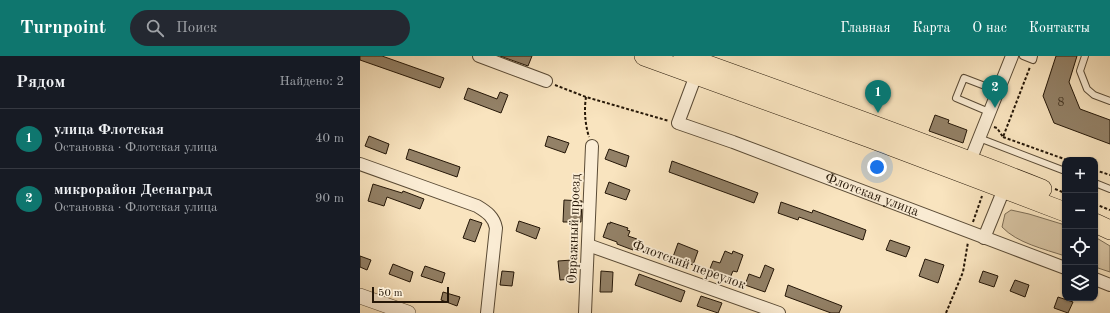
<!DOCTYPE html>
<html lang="ru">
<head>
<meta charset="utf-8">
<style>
	body { margin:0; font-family:"Old Standard TT",serif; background:#242831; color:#f1f3f6 }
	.controls { position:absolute; right:12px; bottom:12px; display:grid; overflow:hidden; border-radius:8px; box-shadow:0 1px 3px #0004 }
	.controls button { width:36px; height:36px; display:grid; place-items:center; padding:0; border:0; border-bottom:1px solid #363941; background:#171b24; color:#f1f3f6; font:20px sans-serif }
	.scale { position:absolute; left:12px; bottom:10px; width:77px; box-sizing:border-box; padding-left:4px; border:2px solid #241607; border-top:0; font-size:11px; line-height:14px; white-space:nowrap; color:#241607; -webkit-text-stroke:3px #fbedd5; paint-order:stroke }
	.you { position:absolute; left:517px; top:111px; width:14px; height:14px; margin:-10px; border:3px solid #fff; border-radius:50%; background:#1a73e8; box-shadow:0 0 0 6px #1a73e833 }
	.badge { display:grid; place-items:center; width:26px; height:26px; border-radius:50%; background:#0f766e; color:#fff; font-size:13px; font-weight:700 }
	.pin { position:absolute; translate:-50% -33px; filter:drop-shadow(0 1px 2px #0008) }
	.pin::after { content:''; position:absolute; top:21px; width:14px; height:12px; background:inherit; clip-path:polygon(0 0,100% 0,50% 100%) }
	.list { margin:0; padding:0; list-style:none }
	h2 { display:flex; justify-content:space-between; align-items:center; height:52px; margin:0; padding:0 16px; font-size:17px }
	h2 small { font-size:13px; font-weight:400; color:#9ea1a6 }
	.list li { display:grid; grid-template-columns:26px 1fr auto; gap:12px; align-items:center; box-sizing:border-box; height:60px; padding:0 16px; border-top:1px solid #363941 }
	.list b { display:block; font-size:15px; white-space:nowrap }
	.list p { margin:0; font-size:13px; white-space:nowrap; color:#9ea1a6 }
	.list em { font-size:13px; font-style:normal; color:#9ea1a6 }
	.icon { flex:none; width:22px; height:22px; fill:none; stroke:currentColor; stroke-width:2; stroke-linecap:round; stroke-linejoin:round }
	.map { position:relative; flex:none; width:750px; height:257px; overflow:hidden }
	header { display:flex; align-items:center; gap:24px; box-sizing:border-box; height:56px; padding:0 20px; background:#0f766e; color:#fff }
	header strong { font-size:19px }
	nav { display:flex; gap:22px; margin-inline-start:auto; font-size:14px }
	.search { width:280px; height:36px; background:#242831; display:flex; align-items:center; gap:10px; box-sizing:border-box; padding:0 14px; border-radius:22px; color:#9ea1a6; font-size:15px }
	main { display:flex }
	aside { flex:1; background:#171b24 }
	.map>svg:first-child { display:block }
	.green { fill:#d5c1a0; stroke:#7c6c54 }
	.building { fill:#938167; stroke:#241607 }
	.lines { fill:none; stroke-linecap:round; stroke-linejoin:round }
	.service-casing { stroke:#594a35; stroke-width:8 }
	.minor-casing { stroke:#594a35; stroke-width:14 }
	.tertiary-casing { stroke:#594a35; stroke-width:16 }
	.primary-casing { stroke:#241607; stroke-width:20 }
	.path { stroke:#241607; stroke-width:2; stroke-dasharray:3 2; stroke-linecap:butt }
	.service { stroke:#fbedd5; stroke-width:6 }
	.minor { stroke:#fbedd5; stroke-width:12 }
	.tertiary { stroke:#fbedd5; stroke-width:15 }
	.primary { stroke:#f9e4bf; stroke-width:19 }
	.labels { text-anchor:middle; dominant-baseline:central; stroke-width:3.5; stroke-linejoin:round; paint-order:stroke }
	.number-label { font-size:12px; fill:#40311f }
	.street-label { font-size:14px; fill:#241607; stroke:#fbedd5 }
</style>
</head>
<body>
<header>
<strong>Turnpoint</strong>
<div class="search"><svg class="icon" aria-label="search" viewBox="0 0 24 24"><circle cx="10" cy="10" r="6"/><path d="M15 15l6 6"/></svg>Поиск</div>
<nav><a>Главная</a><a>Карта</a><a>О нас</a><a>Контакты</a></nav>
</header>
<main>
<aside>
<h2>Рядом<small>Найдено: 2</small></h2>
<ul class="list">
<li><span class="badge">1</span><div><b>улица Флотская</b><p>Остановка · Флотская улица</p></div><em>40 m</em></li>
<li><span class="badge">2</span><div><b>микрорайон Деснаград</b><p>Остановка · Флотская улица</p></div><em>90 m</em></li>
</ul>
</aside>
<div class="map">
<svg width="750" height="257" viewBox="0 0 750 257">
	<rect width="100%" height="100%" fill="#f9e4bf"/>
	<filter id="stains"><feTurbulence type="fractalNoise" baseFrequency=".005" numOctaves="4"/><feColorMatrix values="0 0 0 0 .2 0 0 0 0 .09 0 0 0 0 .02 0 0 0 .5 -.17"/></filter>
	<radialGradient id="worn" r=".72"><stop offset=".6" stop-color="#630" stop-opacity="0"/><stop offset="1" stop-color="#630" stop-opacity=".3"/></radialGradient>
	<!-- green -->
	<g class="green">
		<path d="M651,154L669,158L705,169V200C684,193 657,187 642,171L645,158Z"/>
		<polygon points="735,181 750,190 750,216 735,211"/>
	</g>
	<!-- building -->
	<g class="building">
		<polygon points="0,0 22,0 84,22 80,32 0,4"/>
		<polygon points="140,0 172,0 168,10"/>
		<polygon points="696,0 717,0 709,26 720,53 750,64 750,88 694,67 683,40"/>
		<polygon points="108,32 137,43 140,36 148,39 141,57 104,43"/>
		<polygon points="575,59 589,64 588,67 607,74 603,87 569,75"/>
		<polygon points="9,80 29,88 26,98 5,90"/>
		<polygon points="188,80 209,87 205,97 185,90"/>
		<polygon points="49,93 100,111 97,121 46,103"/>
		<polygon points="249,93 269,100 266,111 245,103"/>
		<polygon points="312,105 398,137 394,147 309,116"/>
		<polygon points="249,126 270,134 266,144 245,137"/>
		<polygon points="13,128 42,137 43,135 64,143 60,153 27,141 24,150 8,145"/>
		<polygon points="204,144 222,145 221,166 203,166"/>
		<polygon points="421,146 452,157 453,154 506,174 503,184 439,161 438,164 418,157"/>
		<polygon points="110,163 122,167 115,186 103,182"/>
		<polygon points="159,165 180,172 176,183 156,175"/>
		<polygon points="250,166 268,172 267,174 270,175 268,180 277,183 273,194 257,188 257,186 243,181 248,167 250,168"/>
		<polygon points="530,184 550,191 546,201 526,194"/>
		<polygon points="318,187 338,195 333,209 313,201"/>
		<polygon points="365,195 372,198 373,195 383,199 377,216 373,215 370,222 349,215 353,205 360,207"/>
		<polygon points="0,200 11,204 7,214 0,211"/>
		<polygon points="565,203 584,209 578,227 559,220"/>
		<polygon points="212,204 213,223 200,224 198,205"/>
		<polygon points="33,208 53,216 50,226 29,218"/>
		<polygon points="405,209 414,213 405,236 385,229 389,218 400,222"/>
		<polygon points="65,210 85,217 82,227 61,220"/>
		<polygon points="142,215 154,216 152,230 140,229"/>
		<polygon points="241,215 253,216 252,236 240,236"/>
		<polygon points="623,215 638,220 634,231 619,226"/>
		<polygon points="279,218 325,235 321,246 275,229"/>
		<polygon points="655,224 669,229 665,241 650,235"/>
		<polygon points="428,229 482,250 479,257 471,257 425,240"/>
		<polygon points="83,236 100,241 97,250 81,244"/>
		<polygon points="341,240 362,247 358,257 337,250"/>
		<polygon points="698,241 713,246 708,257 694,252"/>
	</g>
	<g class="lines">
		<defs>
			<g id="service">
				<polyline points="663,0 673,4 674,0"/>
				<polyline points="725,0 720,15 727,33 734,39 750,45"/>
				<polyline points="629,56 596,42 604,22 638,35"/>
				<polyline points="619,82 705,115"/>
				<polyline points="735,127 750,133"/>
			</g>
			<g id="minor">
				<polyline points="119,0 186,25"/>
				<path id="s1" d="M336,19L318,67L373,86L705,212"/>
				<path d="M0,108L117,150C127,156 134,161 136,172L127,257"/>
				<polyline points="608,110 652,0"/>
				<polyline points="624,182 644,133"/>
				<polyline points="228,189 419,257"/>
				<polyline points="735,223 750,229"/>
				<polyline points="225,257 232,90"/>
			</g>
			<polyline id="tertiary" points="0,240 48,257"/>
			<g id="primary">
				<polyline points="284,0 510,82 705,156"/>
				<path d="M323,0C443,43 563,86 682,133"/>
				<polyline points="735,167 750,174"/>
			</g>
		</defs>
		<!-- service casing -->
		<use href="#service" class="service-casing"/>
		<!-- minor casing -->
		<use href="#minor" class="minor-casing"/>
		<!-- tertiary casing -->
		<use href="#tertiary" class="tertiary-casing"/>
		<!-- primary casing -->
		<use href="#primary" class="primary-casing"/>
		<!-- path -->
		<g class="path">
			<polyline points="195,29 226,41 309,65"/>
			<path d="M226,41C224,54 225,68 229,81"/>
			<polyline points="634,71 637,72 643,81 670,11"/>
			<polyline points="643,81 707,104"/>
			<polyline points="735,114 750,119"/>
			<polyline points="695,133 705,137"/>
			<polyline points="735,148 750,154"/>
			<polyline points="613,166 622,140"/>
			<polyline points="586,257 603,216 608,186"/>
		</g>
		<!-- service -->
		<use href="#service" class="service"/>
		<!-- minor -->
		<use href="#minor" class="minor"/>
		<!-- tertiary -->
		<use href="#tertiary" class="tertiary"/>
		<!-- primary -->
		<use href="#primary" class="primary"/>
	</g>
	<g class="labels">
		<!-- number labels -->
		<g class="number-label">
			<text x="701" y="47">8</text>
		</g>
		<!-- street labels -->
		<g class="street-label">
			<text stroke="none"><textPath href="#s1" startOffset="258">Флотская улица</textPath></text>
			<text transform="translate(214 173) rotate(-88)">Овражный проезд</text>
			<text transform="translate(329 209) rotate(20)">Флотский переулок</text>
		</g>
	</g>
	<rect width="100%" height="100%" filter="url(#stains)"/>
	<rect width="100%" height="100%" fill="url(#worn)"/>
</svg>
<div class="controls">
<button>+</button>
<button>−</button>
<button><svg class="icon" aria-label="locate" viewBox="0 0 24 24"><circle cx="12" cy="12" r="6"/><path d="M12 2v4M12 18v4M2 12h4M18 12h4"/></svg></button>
<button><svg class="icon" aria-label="layers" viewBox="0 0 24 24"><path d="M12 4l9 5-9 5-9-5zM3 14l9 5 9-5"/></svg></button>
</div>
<div class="scale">50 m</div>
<div class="you"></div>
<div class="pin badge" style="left:518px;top:57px">1</div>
<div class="pin badge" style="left:635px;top:52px">2</div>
</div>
</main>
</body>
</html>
